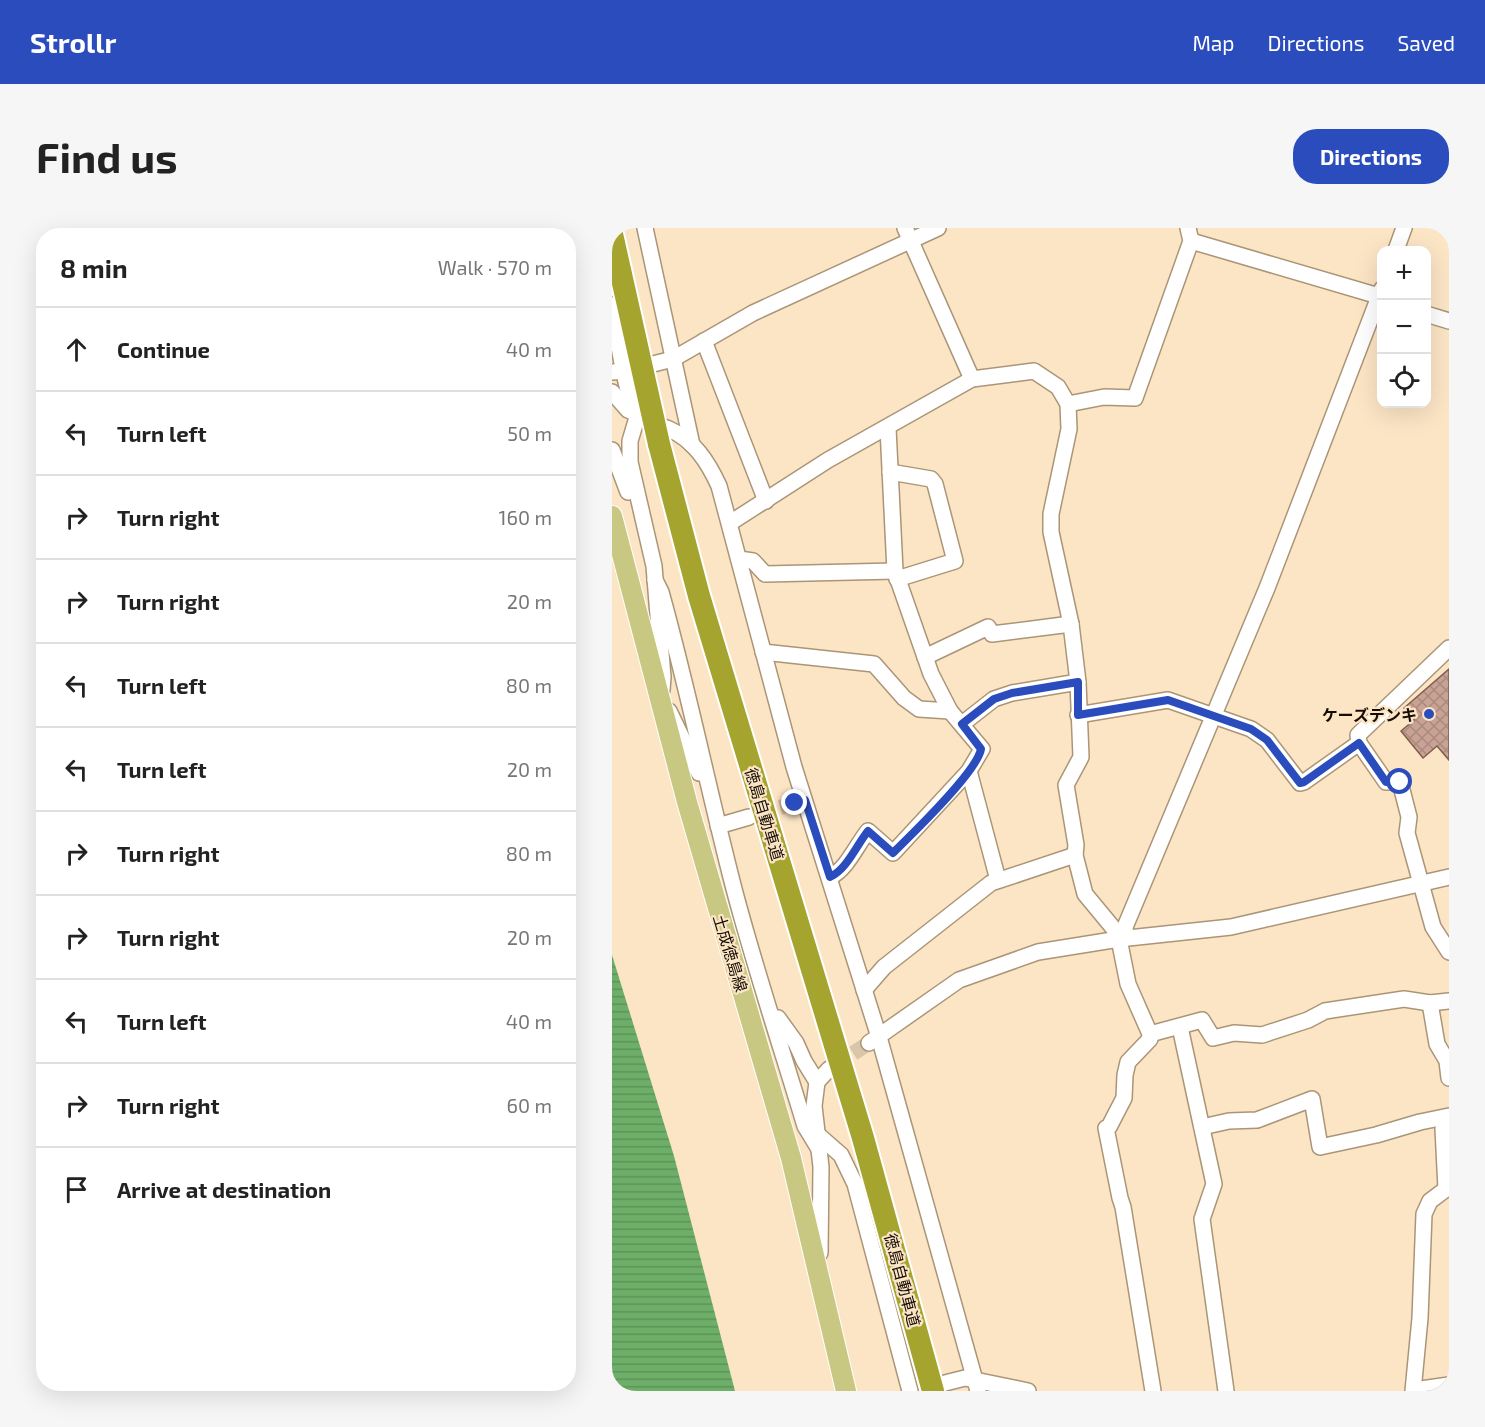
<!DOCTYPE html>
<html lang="en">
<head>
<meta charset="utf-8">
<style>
	body { margin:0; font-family:"Exo 2","Noto Sans JP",sans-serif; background:#f6f6f6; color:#222 }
	.controls { position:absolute; right:18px; top:18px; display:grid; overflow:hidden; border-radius:12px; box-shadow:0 6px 24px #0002 }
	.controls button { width:54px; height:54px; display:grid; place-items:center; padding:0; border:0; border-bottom:2px solid #e0e0e0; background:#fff; color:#222; font:30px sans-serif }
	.stop { position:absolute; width:18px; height:18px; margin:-14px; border:4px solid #2a4cbc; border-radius:50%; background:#fff }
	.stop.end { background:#2a4cbc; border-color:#fff; box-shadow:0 2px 6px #0008 }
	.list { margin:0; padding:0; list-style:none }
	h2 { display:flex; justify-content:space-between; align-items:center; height:78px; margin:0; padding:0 24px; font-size:26px }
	h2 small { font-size:20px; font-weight:400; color:#767676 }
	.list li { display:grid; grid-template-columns:39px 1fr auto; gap:18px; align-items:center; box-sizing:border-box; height:84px; padding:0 24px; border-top:2px solid #e0e0e0 }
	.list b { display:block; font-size:22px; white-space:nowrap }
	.list em { font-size:20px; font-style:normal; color:#767676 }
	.icon { flex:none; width:33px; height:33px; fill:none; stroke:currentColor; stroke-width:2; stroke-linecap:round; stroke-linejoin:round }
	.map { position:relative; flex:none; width:837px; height:1163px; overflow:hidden; border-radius:24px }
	header { display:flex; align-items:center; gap:36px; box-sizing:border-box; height:84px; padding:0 30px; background:#2a4cbc; color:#fff }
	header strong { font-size:28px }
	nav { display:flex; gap:33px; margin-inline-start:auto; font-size:21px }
	.intro { display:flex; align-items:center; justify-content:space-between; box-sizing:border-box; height:144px; padding:0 36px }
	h1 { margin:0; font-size:42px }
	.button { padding:15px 27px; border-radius:24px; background:#2a4cbc; color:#fff; font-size:21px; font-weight:700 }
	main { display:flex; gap:36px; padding:0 36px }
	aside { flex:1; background:#fff; border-radius:24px; box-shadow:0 6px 24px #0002 }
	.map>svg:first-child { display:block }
	.water { fill:url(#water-rules) }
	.building { fill:url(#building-cross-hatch); stroke:#805d50; stroke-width:1.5 }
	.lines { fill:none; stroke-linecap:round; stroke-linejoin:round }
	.minor-tunnel { stroke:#d9c5a8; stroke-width:15; stroke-dasharray:15 8; stroke-linecap:butt }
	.minor-casing { stroke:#ab9577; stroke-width:18 }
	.major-casing { stroke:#fff; stroke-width:22 }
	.highway-casing { stroke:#fff; stroke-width:26 }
	.minor { stroke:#fff; stroke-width:15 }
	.major { stroke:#c9c882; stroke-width:20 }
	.highway { stroke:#a5a42f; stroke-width:22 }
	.highway-bridge-casing { stroke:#fff; stroke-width:26; stroke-linecap:butt }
	.highway-bridge { stroke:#a5a42f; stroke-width:22 }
	.route { stroke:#2a4cbc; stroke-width:8 }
	.poi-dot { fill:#2a4cbc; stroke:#fce5c5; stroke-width:2 }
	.labels { text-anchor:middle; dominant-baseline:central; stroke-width:4.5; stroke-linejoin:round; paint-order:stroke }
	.poi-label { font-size:16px; font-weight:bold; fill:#150d04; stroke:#fce5c5; text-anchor:end }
	.street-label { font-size:16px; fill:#150d04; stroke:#fce5c5 }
</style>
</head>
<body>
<header>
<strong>Strollr</strong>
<nav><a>Map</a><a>Directions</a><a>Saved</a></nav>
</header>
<div class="intro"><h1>Find us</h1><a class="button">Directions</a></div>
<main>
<aside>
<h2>8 min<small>Walk · 570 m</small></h2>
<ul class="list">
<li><svg class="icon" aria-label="ahead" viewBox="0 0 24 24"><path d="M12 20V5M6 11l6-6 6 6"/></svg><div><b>Continue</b></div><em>40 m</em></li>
<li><svg class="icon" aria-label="left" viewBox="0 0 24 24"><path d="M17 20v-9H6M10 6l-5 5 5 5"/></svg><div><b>Turn left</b></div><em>50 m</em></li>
<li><svg class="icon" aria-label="right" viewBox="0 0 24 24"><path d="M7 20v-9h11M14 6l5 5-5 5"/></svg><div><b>Turn right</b></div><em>160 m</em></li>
<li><svg class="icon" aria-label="right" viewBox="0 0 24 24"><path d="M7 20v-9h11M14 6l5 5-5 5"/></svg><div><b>Turn right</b></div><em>20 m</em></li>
<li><svg class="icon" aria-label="left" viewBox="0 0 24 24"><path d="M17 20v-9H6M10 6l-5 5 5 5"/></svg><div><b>Turn left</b></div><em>80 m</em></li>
<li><svg class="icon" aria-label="left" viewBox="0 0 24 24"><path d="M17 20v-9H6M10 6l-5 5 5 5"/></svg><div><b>Turn left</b></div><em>20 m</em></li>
<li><svg class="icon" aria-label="right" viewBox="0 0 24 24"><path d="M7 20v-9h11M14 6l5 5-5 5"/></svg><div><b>Turn right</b></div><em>80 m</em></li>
<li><svg class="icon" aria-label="right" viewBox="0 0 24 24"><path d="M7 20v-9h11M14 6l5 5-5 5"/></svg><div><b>Turn right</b></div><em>20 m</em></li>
<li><svg class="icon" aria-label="left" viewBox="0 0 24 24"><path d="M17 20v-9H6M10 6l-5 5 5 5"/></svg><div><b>Turn left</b></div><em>40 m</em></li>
<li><svg class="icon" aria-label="right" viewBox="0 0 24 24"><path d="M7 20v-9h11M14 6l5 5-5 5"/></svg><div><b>Turn right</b></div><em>60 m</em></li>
<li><svg class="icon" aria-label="arrive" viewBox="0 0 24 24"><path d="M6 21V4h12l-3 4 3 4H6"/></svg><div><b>Arrive at destination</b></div></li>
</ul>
</aside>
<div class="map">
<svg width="837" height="1163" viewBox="0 0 837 1163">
	<defs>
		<pattern id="water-rules" width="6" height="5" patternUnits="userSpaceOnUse" patternTransform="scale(1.5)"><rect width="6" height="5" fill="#6dae69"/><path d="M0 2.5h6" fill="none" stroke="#5e9459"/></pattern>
		<pattern id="building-cross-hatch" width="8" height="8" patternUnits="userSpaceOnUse" patternTransform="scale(1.5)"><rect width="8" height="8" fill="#c8a294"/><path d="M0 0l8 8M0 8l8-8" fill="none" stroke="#ab8a7e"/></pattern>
	</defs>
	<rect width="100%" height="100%" fill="#fce5c5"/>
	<!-- water -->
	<polygon class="water" points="0,727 62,928 123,1163 0,1163"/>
	<!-- building -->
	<polygon class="building" points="837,441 837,532 825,518 811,530 789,503 802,492 792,480"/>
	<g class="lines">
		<!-- minor-tunnel -->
		<g class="minor-tunnel">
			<polyline points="146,586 183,575"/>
			<polyline points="222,838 257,815"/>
		</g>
		<defs>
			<g id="minor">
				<polyline points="33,0 80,217"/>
				<polyline points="293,0 360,151"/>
				<polyline points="579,13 770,69"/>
				<polyline points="784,22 792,0"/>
				<path d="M0,77C5,102 12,165 25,184C32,195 45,196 57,201C82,212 96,234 107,258L182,539L267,809L366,1163"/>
				<polyline points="814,86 837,93"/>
				<polyline points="92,113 154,273"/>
				<polyline points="0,144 13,143 61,131 141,85 326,0"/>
				<polyline points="0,164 16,182 26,186 18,213 18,234 42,338 51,449 50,462"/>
				<polyline points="456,176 492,169 523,170 579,13 576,0"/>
				<polyline points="0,222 16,264"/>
				<polyline points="278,244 319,251 323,256 343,333 285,351"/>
				<polyline points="118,295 216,232 360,151 422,143 446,159 456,176 457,201 439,286 439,304 459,396 466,454 469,529 454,557 464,617 463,627 473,666 502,701 507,711 516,756 538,806 538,811 516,834 513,847 512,870 497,899 494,900 508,970 511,979 541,1163"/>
				<polyline points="127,331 141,333 153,346 283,343"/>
				<path d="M43,352L49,364C76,461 96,560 121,657C142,738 169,818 193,898L207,921"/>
				<polyline points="837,420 746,507 747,515 774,554 788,554 797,589 795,605 821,699 837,724"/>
				<polyline points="151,424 262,436 292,470 307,481 338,483"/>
				<polyline points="313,429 376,399 380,406 459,396"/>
				<polyline points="57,483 87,545"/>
				<polyline points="466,487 556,472 639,501 655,512 688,555 692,554 747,515"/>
				<polyline points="350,496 382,471 400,465 466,454"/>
				<polyline points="357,543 386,652"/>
				<polyline points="106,598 137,589"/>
				<path d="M218,649C235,641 244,618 256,603L281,625L357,543L370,521L338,483L319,446L283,343L276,200"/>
				<polyline points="514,710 513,699 655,360 770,61"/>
				<polyline points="252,762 272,739 379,655 463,627"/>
				<polyline points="818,775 825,816 835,833 837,850"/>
				<polyline points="166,790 184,815 192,833 205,854"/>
				<polyline points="568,799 602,956 590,991 614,1163"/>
				<polyline points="538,806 590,792 601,810 622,805 650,807 696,792 713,783 792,771 818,775 837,773"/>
				<polyline points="257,815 347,752 426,724 507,711 619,699 837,649"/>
				<polyline points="590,899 617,893 645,892 700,871 708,919 764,907 808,894 837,888"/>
				<polyline points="205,906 229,927 243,956 298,1163"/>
				<polyline points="208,1025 209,939 202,878 205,854 217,841"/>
				<polyline points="333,1155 353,1150 416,1163"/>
				<polyline points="802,1162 837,1157"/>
				<polyline points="801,1163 808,1090 812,986 818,973 834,961 831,901 833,890"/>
			</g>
			<polyline id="major" points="0,288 75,574 179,930 234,1163"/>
			<polyline id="highway" points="47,216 87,368 251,910 321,1163"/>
		</defs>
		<!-- minor casing -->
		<use href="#minor" class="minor-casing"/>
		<!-- major casing -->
		<use href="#major" class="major-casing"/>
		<!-- highway casing -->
		<use href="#highway" class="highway-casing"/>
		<!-- minor -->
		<use href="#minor" class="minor"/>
		<!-- major -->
		<use href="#major" class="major"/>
		<!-- highway -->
		<use href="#highway" class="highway"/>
		<defs>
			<polyline id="highway-bridge" points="0,6 47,216"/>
		</defs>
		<!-- highway-bridge casing -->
		<use href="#highway-bridge" class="highway-bridge-casing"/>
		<!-- highway-bridge -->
		<use href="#highway-bridge" class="highway-bridge"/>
	</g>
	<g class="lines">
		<!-- route -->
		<path class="route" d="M183,575L193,572L218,649C235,641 244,618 256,603L281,625C300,606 365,544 369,521L350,496L382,471L400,465L466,454V487L556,472L639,501L655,512L688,555L692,554L747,515L774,554H788"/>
	</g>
	<!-- markers -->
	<circle class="poi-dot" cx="817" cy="486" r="6"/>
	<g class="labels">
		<!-- poi labels -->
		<g class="poi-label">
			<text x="805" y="486">ケーズデンキ</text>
		</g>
		<!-- street labels -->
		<g class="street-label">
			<text transform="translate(153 586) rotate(73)">徳島自動車道</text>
			<text transform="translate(119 725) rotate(73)">土成徳島線</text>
			<text transform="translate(291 1052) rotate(75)">徳島自動車道</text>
		</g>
	</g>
</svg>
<div class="controls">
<button>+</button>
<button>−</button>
<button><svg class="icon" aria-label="locate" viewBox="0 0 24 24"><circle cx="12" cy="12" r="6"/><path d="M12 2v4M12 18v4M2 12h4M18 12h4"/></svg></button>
</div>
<div class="stop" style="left:788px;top:554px"></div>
<div class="stop end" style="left:183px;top:575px"></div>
</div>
</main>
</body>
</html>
